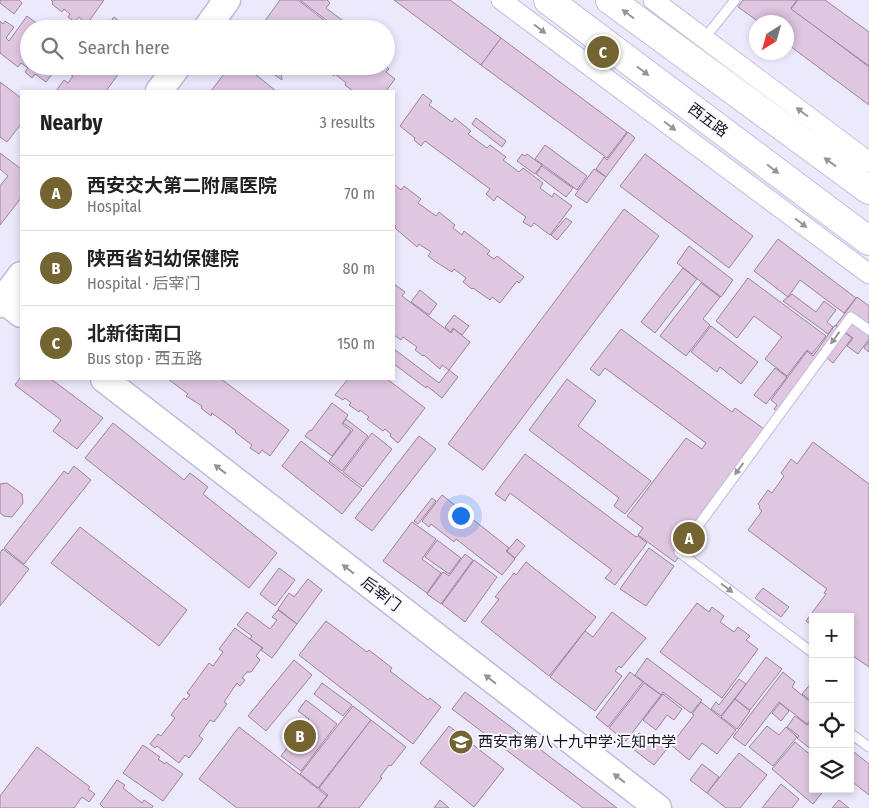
<!DOCTYPE html>
<html lang="en">
<head>
<meta charset="utf-8">
<style>
	body { margin:0; font-family:"Fira Sans Condensed","Noto Sans SC",sans-serif; background:#f2f2f2; color:#222 }
	.controls { position:absolute; right:15px; bottom:15px; display:grid; overflow:hidden; border-radius:0px; box-shadow:0 2px 8px #0003 }
	.controls button { width:45px; height:45px; display:grid; place-items:center; padding:0; border:0; border-bottom:1px solid #e0e0e0; background:#fff; color:#222; font:25px sans-serif }
	.compass { position:absolute; left:749px; top:15px; width:45px; height:45px; border-radius:50%; background:#fff; box-shadow:0 2px 8px #0003; rotate:217deg }
	.you { position:absolute; left:460px; top:515px; width:18px; height:18px; margin:-12px; border:4px solid #fff; border-radius:50%; background:#1a73e8; box-shadow:0 0 0 8px #1a73e833 }
	.badge { display:grid; place-items:center; width:32px; height:32px; border-radius:50%; background:#736431; color:#fff; font-size:16px; font-weight:700 }
	.pin { position:absolute; translate:-50% -50%; border:2px solid #fff; box-shadow:0 1px 5px #0006 }
	.list { margin:0; padding:0; list-style:none }
	h2 { display:flex; justify-content:space-between; align-items:center; height:65px; margin:0; padding:0 20px; font-size:21px }
	h2 small { font-size:16px; font-weight:400; color:#767676 }
	.list li { display:grid; grid-template-columns:32px 1fr auto; gap:15px; align-items:center; box-sizing:border-box; height:75px; padding:0 20px; border-top:1px solid #e0e0e0 }
	.list b { display:block; font-size:19px; white-space:nowrap }
	.list p { margin:0; font-size:16px; white-space:nowrap; color:#767676 }
	.list em { font-size:16px; font-style:normal; color:#767676 }
	.icon { flex:none; width:28px; height:28px; fill:none; stroke:currentColor; stroke-width:2; stroke-linecap:round; stroke-linejoin:round }
	.map { position:relative; flex:none; width:869px; height:808px; overflow:hidden }
	.search { position:absolute; background:#fff; box-shadow:0 2px 8px #0003; left:20px; top:20px; width:375px; height:55px; display:flex; align-items:center; gap:12px; box-sizing:border-box; padding:0 18px; border-radius:28px; color:#767676; font-size:19px }
	.panel { position:absolute; background:#fff; box-shadow:0 2px 8px #0003; left:20px; top:90px; width:375px; height:290px; border-radius:0px }
	.map>svg:first-child { display:block }
	.building { fill:#dfc6e1; stroke:#9c849d }
	.lines { fill:none; stroke-linecap:round; stroke-linejoin:round }
	.lane-casing { stroke:#c1bcdc; stroke-width:11 }
	.street-casing { stroke:#c1bcdc; stroke-width:21 }
	.secondary-casing { stroke:#c1bcdc; stroke-width:29 }
	.primary-casing { stroke:#c1bcdc; stroke-width:30 }
	.lane { stroke:#fff; stroke-width:9 }
	.street { stroke:#fff; stroke-width:19 }
	.secondary { stroke:#fff; stroke-width:26 }
	.primary { stroke:#fff; stroke-width:28 }
	.oneway { fill:#959499 }
	.labels { text-anchor:middle; dominant-baseline:central; stroke-width:4; stroke-linejoin:round; paint-order:stroke }
	.street-label { font-size:15px; fill:#14121d; stroke:#f9f8ff }
	.poi-label { font-size:15px; fill:#14121d; stroke:#f9f8ff; text-anchor:start }
</style>
</head>
<body>
<div class="map">
<svg width="869" height="808" viewBox="0 0 869 808">
	<rect width="100%" height="100%" fill="#ece9fd"/>
	<!-- building -->
	<g class="building">
		<polygon points="0,0 19,0 22,3 14,14 0,3"/>
		<polygon points="51,0 104,0 87,24 79,17 75,22 68,17 70,14 64,9 62,12 52,4 53,2"/>
		<polygon points="280,0 298,0 329,24 326,28 327,29 253,29 258,22 262,25"/>
		<polygon points="300,0 327,0 330,3 326,8 354,29 338,29"/>
		<polygon points="394,0 450,0 501,38 481,65"/>
		<polygon points="743,0 797,0 791,8 869,67 869,105 786,43 786,22 759,22 738,7"/>
		<polygon points="798,0 825,0 869,32 869,66 791,9"/>
		<polygon points="27,16 39,25 42,22 48,27 47,29 29,29 29,66 58,66 46,82 35,74 32,78 25,72 28,68 21,63 18,67 0,53 0,21 3,24 5,21 14,27 6,38 9,41"/>
		<polygon points="114,17 129,29 105,29"/>
		<polygon points="501,38 627,132 607,158 481,65"/>
		<polygon points="79,66 124,66 106,91 56,91 64,80 68,83 73,76 70,74"/>
		<polygon points="245,66 276,91 211,91 230,66"/>
		<polygon points="262,66 280,66 282,80"/>
		<polygon points="320,66 386,66 389,69 386,72 395,79 386,91 353,91 345,85 346,83 335,74 334,76"/>
		<polygon points="0,82 21,98 21,124 7,142 0,137"/>
		<polygon points="423,94 432,101 429,105 452,122 455,118 471,131 468,134 487,148 490,145 506,157 503,160 519,172 523,168 543,183 540,188 552,197 554,193 572,206 550,235 534,223 531,227 523,222 526,217 497,196 494,201 486,194 490,189 425,141 421,146 414,140 415,138 400,126"/>
		<polygon points="476,118 506,141 502,147 472,124"/>
		<polygon points="628,132 635,138 606,177 596,169 604,157 607,160"/>
		<polygon points="545,145 587,176 577,190 535,159"/>
		<polygon points="0,153 21,169 21,198 0,225 0,186 8,176 0,169"/>
		<polygon points="522,154 525,156 527,154 542,165 535,174 517,161"/>
		<polygon points="645,154 753,236 729,268 620,186"/>
		<polygon points="542,166 573,188 566,197 536,174"/>
		<polygon points="594,169 606,177 587,203 575,195"/>
		<polygon points="394,184 401,190 404,186 421,199 418,203 436,216 439,212 455,225 453,228 462,235 464,231 490,251 487,254 494,259 497,256 524,277 519,283 517,281 500,303 492,297 490,300 473,288 472,289 463,282 466,278 454,269 452,272 436,262 428,256 431,252 419,244 417,247 395,228 396,226 394,224"/>
		<polygon points="624,209 659,236 483,470 448,444"/>
		<polygon points="566,218 572,222 557,240 551,235"/>
		<polygon points="778,239 856,298 844,313 800,280 788,297 754,271"/>
		<polygon points="689,246 733,280 721,297 677,263"/>
		<polygon points="683,268 697,279 655,333 641,322"/>
		<polygon points="748,278 826,336 812,354 807,350 787,376 765,359 782,337 754,316 737,338 716,321"/>
		<polygon points="701,283 720,297 703,319 710,325 686,356 660,336"/>
		<polygon points="394,284 405,292 402,296 451,333 454,329 470,342 449,370 442,365 440,369 424,355 423,356 415,350 417,347 403,337 401,340 394,335"/>
		<polygon points="420,290 437,304 429,315 411,302"/>
		<polygon points="792,294 816,312 824,301 836,310 827,322 833,327 828,334 783,301"/>
		<polygon points="857,297 869,306 869,339 858,354 847,346 853,338 836,325"/>
		<polygon points="454,315 469,326 462,335 453,328 451,332 445,327"/>
		<polygon points="835,325 852,338 833,363 826,357 783,415 774,409 777,405 771,400 807,351 813,356"/>
		<polygon points="711,326 758,362 741,384 720,367 717,372 691,352"/>
		<polygon points="621,329 732,412 735,408 771,434 675,562 638,535 643,528 627,516 686,438 702,449 706,443 605,368 599,376 590,369"/>
		<polygon points="869,341 869,352 864,348"/>
		<polygon points="394,349 439,383 449,370 458,377 442,398 427,386 426,388 394,364"/>
		<polygon points="775,368 787,377 766,404 754,395"/>
		<polygon points="21,377 21,379 51,379 103,418 77,449 53,431 61,420 15,385"/>
		<polygon points="168,379 221,379 289,430 270,456 262,450 259,454 250,448 252,445 235,432 236,431 212,413 211,416 201,408 202,406 186,396 188,394"/>
		<polygon points="348,379 387,379 425,408 398,443 390,436 391,434 385,429 383,431 367,419 369,417 360,410 359,412 349,405 351,403 345,398 343,400 335,395"/>
		<polygon points="567,379 596,401 578,426 651,481 625,514 614,506 619,498 529,430"/>
		<polygon points="332,403 348,415 342,424 351,431 332,456 305,436 310,430 311,431"/>
		<polygon points="346,419 368,436 342,471 329,461 353,430 343,423"/>
		<polygon points="113,423 184,480 190,473 208,487 203,494 277,553 249,588 85,458"/>
		<polygon points="372,433 392,449 363,487 343,472"/>
		<polygon points="419,436 436,449 372,531 355,518"/>
		<polygon points="301,441 362,489 342,514 282,466"/>
		<polygon points="813,442 869,484 869,667 850,654 850,617 813,617 813,626 806,621 826,594 824,593 827,589 748,530 762,511 759,508 760,506 758,504 768,490 772,493 784,476 781,473 791,459 797,464"/>
		<polygon points="525,454 636,537 638,536 647,543 615,585 605,578 612,570 510,493 505,501 495,494"/>
		<polygon points="74,466 91,480 24,564 4,548 64,471 68,474"/>
		<polygon points="7,483 22,494 23,503 12,517 4,516 0,513 0,484"/>
		<polygon points="442,495 509,548 506,551 515,559 502,575 456,539 454,542 431,524 429,527 422,521"/>
		<polygon points="432,498 436,501 418,524 414,521"/>
		<polygon points="412,522 436,539 422,559 441,573 427,593 383,561"/>
		<polygon points="80,527 187,610 159,646 51,563"/>
		<polygon points="517,539 525,546 515,558 507,551"/>
		<polygon points="437,540 461,558 449,574 425,557"/>
		<polygon points="649,548 674,566 646,606 620,589"/>
		<polygon points="3,549 29,569 0,606 0,553"/>
		<polygon points="465,554 473,560 441,604 427,594 443,572 449,576"/>
		<polygon points="474,560 497,577 465,622 442,604"/>
		<polygon points="526,562 596,617 549,676 481,622 499,599 495,597 514,573 516,575"/>
		<polygon points="279,568 295,580 275,606 260,594"/>
		<polygon points="308,579 322,590 297,624 278,609 289,593 294,597"/>
		<polygon points="763,588 789,607 781,617 755,598"/>
		<polygon points="697,603 709,612 712,607 724,616 720,622 734,632 738,627 750,636 746,640 758,649 722,698 660,652"/>
		<polygon points="278,610 297,624 272,658 261,650 263,648 250,639 252,636 237,625 247,612 270,629 277,620 272,617"/>
		<polygon points="612,612 646,638 621,668 619,666 615,671 622,676 595,711 550,677 585,631 593,637"/>
		<polygon points="326,621 367,652 369,650 392,668 390,671 428,700 430,698 441,707 413,744 299,655"/>
		<polygon points="235,628 262,648 256,656 260,660 251,672 247,672 242,678 245,680 240,686 237,683 224,702 227,704 214,722 210,720 199,736 203,739 189,758 185,755 179,763 157,746 155,748 150,744 158,734 161,736 175,718 171,715 184,698 186,700 190,695 187,693 209,663 213,666 223,652 219,649"/>
		<polygon points="766,657 782,669 750,710 735,699"/>
		<polygon points="647,658 702,700 691,713 663,692 661,695 635,675"/>
		<polygon points="294,660 312,675 266,731 248,716"/>
		<polygon points="630,672 643,682 608,727 596,717"/>
		<polygon points="783,672 795,682 792,687 813,704 813,717 807,724 779,702 745,746 733,737"/>
		<polygon points="739,679 746,684 721,716 711,709 716,702 719,705"/>
		<polygon points="813,681 813,702 802,694"/>
		<polygon points="322,683 352,705 343,716 314,694"/>
		<polygon points="644,683 661,695 626,741 609,728"/>
		<polygon points="465,692 617,808 583,808 452,709"/>
		<polygon points="663,694 682,709 674,720 667,715 656,730 643,720"/>
		<polygon points="735,699 750,711 737,729 721,717"/>
		<polygon points="306,700 337,724 301,771 281,756 309,719 298,711"/>
		<polygon points="701,702 736,730 717,754 702,743 689,760 671,745 694,715 692,714"/>
		<polygon points="780,703 789,711 781,721 772,713"/>
		<polygon points="353,706 371,720 318,788 300,774"/>
		<polygon points="795,716 807,725 813,720 813,751 797,738 799,736 787,727"/>
		<polygon points="371,720 406,747 391,766 389,765 380,777 382,778 359,808 321,808 319,807 328,795 319,788"/>
		<polygon points="449,726 504,769 474,807 420,763"/>
		<polygon points="767,726 779,735 786,727 797,737 773,766 749,747"/>
		<polygon points="239,727 327,796 318,807 319,808 237,808 199,779"/>
		<polygon points="639,733 656,746 665,734 674,740 654,765 629,746"/>
		<polygon points="795,742 813,757 813,789 825,789 813,804 772,769"/>
		<polygon points="143,745 160,757 158,759 165,764 166,762 183,774 163,801 123,773"/>
		<polygon points="37,747 90,787 88,789 95,794 89,802 82,797 74,808 0,808 0,796"/>
		<polygon points="850,749 869,764 869,795 850,780"/>
		<polygon points="739,753 767,775 740,808 726,808 707,793"/>
		<polygon points="702,764 719,777 707,793 690,780"/>
		<polygon points="117,780 125,785 123,788 142,803 144,800 153,806 152,808 104,808 100,804"/>
		<polygon points="781,784 799,799 792,808 762,808"/>
		<polygon points="440,800 449,808 434,808"/>
		<polygon points="839,800 849,808 832,808"/>
	</g>
	<g class="lines">
		<defs>
			<g id="lane">
				<polyline points="704,39 735,0"/>
				<polyline points="813,653 679,552 851,317 869,330"/>
				<polyline points="850,733 869,747"/>
			</g>
			<g id="street">
				<polyline points="501,0 869,274"/>
				<polyline points="653,0 869,162"/>
			</g>
			<g id="secondary">
				<polyline points="206,29 227,0"/>
				<polyline points="159,91 178,66"/>
				<polyline points="3,300 21,314"/>
				<polyline points="0,304 21,275"/>
				<polyline points="104,379 658,808"/>
			</g>
			<g id="primary">
				<polyline points="548,0 869,241"/>
				<polyline points="610,0 869,190"/>
			</g>
		</defs>
		<!-- lane casing -->
		<use href="#lane" class="lane-casing"/>
		<!-- street casing -->
		<use href="#street" class="street-casing"/>
		<!-- secondary casing -->
		<use href="#secondary" class="secondary-casing"/>
		<!-- primary casing -->
		<use href="#primary" class="primary-casing"/>
		<!-- lane -->
		<use href="#lane" class="lane"/>
		<!-- street -->
		<use href="#street" class="street"/>
		<!-- secondary -->
		<use href="#secondary" class="secondary"/>
		<!-- primary -->
		<use href="#primary" class="primary"/>
	</g>
	<!-- one-way arrows -->
	<defs><path id="oneway-solid" d="M-6-.8H1V-3.2L6.5 0L1 3.2V.8H-6Z" transform="scale(1.25)"/></defs>
	<g class="oneway">
		<use href="#oneway-solid" transform="translate(628 14) rotate(-143)"/>
		<use href="#oneway-solid" transform="translate(540 29) rotate(37)"/>
		<use href="#oneway-solid" transform="translate(643 71) rotate(37)"/>
		<use href="#oneway-solid" transform="translate(802 112) rotate(-143)"/>
		<use href="#oneway-solid" transform="translate(670 126) rotate(37)"/>
		<use href="#oneway-solid" transform="translate(830 162) rotate(-144)"/>
		<use href="#oneway-solid" transform="translate(773 169) rotate(37)"/>
		<use href="#oneway-solid" transform="translate(801 223) rotate(37)"/>
		<use href="#oneway-solid" transform="translate(835 338) rotate(126)"/>
		<use href="#oneway-solid" transform="translate(220 469) rotate(-142)"/>
		<use href="#oneway-solid" transform="translate(739 469) rotate(126)"/>
		<use href="#oneway-solid" transform="translate(348 569) rotate(-142)"/>
		<use href="#oneway-solid" transform="translate(727 588) rotate(37)"/>
		<use href="#oneway-solid" transform="translate(490 679) rotate(-142)"/>
		<use href="#oneway-solid" transform="translate(619 778) rotate(-142)"/>
	</g>
	<!-- icons -->
	<defs>
		<symbol id="school-disc" viewBox="-11 -11 22 22"><circle r="9.5" fill="#736431" stroke="#f9f8ff"/><path d="M0-5L7-2L0 1L-7-2ZM-4 1L0 2.5L4 1V4Q0 6-4 4Z" fill="#fff"/></symbol>
	</defs>
	<g fill-rule="evenodd">
		<use href="#school-disc" x="447" y="728" width="28" height="28"/>
	</g>
	<g class="labels">
		<!-- street labels -->
		<g class="street-label">
			<text transform="translate(708 120) rotate(37)">西五路</text>
			<text transform="translate(381 594) rotate(38)">后宰门</text>
		</g>
		<!-- poi labels -->
		<g class="poi-label">
			<text x="478" y="742">西安市第八十九中学·汇知中学</text>
		</g>
	</g>
</svg>
<div class="controls">
<button>+</button>
<button>−</button>
<button><svg class="icon" aria-label="locate" viewBox="0 0 24 24"><circle cx="12" cy="12" r="6"/><path d="M12 2v4M12 18v4M2 12h4M18 12h4"/></svg></button>
<button><svg class="icon" aria-label="layers" viewBox="0 0 24 24"><path d="M12 4l9 5-9 5-9-5zM3 14l9 5 9-5"/></svg></button>
</div>
<svg class="compass" viewBox="-18 -18 36 36"><path d="M0-13l5 13h-10z" fill="#e53935"/><path d="M0 13l5-13h-10z" fill="#767676"/></svg>
<div class="you"></div>
<div class="pin badge" style="left:689px;top:538px">A</div>
<div class="pin badge" style="left:300px;top:736px">B</div>
<div class="pin badge" style="left:603px;top:52px">C</div>
<div class="search"><svg class="icon" aria-label="search" viewBox="0 0 24 24"><circle cx="10" cy="10" r="6"/><path d="M15 15l6 6"/></svg>Search here</div>
<section class="panel">
<h2>Nearby<small>3 results</small></h2>
<ul class="list">
<li><span class="badge">A</span><div><b>西安交大第二附属医院</b><p>Hospital</p></div><em>70 m</em></li>
<li><span class="badge">B</span><div><b>陕西省妇幼保健院</b><p>Hospital · 后宰门</p></div><em>80 m</em></li>
<li><span class="badge">C</span><div><b>北新街南口</b><p>Bus stop · 西五路</p></div><em>150 m</em></li>
</ul>
</section>
</div>
</body>
</html>
